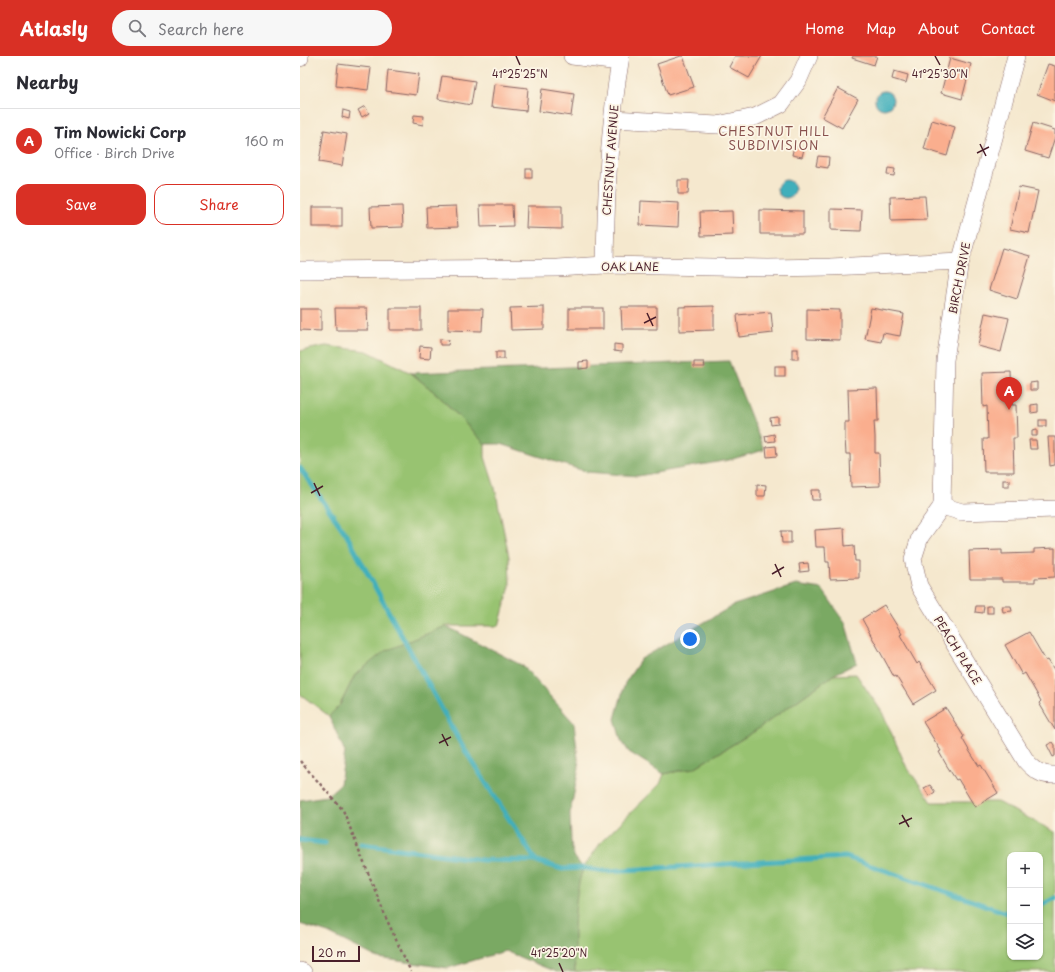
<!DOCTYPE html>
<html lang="en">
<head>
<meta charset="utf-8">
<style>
	body { margin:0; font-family:"Playpen Sans",sans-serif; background:#f7f7f7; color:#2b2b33 }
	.controls { position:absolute; right:12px; bottom:12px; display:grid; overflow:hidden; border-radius:8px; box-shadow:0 1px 3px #0004 }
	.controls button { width:36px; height:36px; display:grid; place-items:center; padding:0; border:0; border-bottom:1px solid #e1e1e2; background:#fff; color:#2b2b33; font:20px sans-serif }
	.scale { position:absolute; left:12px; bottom:10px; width:48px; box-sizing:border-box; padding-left:4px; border:2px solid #4a1f2b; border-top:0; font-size:11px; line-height:14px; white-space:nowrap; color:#4a1f2b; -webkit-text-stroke:3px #fcf5e5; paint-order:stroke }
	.you { position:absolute; left:390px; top:583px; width:14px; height:14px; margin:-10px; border:3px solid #fff; border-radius:50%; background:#1a73e8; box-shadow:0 0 0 6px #1a73e833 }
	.badge { display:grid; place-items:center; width:26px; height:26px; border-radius:50%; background:#d93025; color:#fff; font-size:13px; font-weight:700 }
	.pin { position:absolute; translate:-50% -33px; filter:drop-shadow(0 1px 2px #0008) }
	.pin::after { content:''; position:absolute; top:21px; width:14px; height:12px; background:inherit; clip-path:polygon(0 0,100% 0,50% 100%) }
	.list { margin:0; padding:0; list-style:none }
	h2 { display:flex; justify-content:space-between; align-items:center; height:52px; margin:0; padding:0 16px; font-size:17px }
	h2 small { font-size:13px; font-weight:400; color:#7c7c81 }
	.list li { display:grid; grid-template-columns:26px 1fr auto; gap:12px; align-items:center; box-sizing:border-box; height:64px; padding:0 16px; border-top:1px solid #e1e1e2 }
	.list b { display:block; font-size:15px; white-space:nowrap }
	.list p { margin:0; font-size:13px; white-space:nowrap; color:#7c7c81 }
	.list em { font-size:13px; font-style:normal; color:#7c7c81 }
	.actions { display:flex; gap:8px; padding:12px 16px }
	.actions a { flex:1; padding:9px 0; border:1px solid #d93025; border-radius:12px; text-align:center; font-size:14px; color:#d93025 }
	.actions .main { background:#d93025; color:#fff }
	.icon { flex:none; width:22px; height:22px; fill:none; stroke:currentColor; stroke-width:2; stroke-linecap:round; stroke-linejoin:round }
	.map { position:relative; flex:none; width:755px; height:916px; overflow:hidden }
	header { display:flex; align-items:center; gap:24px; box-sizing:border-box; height:56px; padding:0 20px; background:#d93025; color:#fff }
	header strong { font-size:19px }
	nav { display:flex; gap:22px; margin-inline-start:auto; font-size:14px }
	.search { width:280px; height:36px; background:#f7f7f7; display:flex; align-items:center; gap:10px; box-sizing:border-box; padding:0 14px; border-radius:22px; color:#7c7c81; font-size:15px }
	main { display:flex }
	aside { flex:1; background:#fff }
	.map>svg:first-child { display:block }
	.green { fill:#98c371; stroke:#71714e; fill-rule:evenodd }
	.forest { fill:#7aa963; stroke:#626447 }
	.water { fill:#40afbb; stroke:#456773 }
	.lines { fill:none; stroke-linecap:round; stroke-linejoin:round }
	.stream { stroke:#40afbb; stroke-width:5 }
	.building { fill:#faae8e }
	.minor-casing { stroke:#866564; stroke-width:18 }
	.path { stroke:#866564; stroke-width:2.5; stroke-dasharray:3 3; stroke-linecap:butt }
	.minor { stroke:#fff; stroke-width:17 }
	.ticks { fill:none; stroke:#4a1f2b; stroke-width:1.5 }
	.labels { text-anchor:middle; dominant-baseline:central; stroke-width:3.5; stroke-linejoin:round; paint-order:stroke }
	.street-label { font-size:11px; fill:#4a1f2b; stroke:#fcf5e5 }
	.neighbourhood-label { font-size:12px; letter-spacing:1px; fill:#88514e; stroke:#fcf5e5 }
	.ticks-label { font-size:10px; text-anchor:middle; fill:#4a1f2b; stroke:#fcf5e5; stroke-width:3.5; stroke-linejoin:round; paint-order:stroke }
</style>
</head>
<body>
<header>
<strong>Atlasly</strong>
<div class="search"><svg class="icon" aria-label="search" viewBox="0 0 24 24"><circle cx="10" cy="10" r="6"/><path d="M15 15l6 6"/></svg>Search here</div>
<nav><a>Home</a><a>Map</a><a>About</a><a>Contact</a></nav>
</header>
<main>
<aside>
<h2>Nearby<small></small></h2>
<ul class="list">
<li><span class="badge">A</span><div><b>Tim Nowicki Corp</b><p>Office · Birch Drive</p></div><em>160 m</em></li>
</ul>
<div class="actions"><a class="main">Save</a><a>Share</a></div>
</aside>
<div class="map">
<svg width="755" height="916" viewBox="0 0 755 916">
	<rect width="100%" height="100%" fill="#fcf5e5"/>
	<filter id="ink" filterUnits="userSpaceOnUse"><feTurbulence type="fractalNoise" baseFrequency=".025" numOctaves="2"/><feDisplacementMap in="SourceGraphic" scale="8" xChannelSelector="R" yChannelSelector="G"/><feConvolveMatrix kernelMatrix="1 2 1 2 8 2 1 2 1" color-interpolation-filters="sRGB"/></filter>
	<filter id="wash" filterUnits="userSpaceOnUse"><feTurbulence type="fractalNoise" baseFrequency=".012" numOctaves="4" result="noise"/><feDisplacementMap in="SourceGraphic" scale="16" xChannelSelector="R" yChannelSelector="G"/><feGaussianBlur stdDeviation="0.9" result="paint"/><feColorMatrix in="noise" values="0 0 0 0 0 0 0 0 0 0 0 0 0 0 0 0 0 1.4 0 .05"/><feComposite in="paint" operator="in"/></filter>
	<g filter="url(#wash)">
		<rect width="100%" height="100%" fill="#f5e8ce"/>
		<!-- green -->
		<g class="green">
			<polygon points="26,290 67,295 111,317 138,339 185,388 185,401 195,432 209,501 210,530 199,570 146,570 55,619 40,649 29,660 0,638 0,295"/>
			<path d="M556,618L582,656L606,710L632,746H697L755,776V916H275L270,860L273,840L283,812L302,785L360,728L364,718L394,712L455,675L533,619ZM710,799H740V901H710Z"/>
		</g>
		<!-- forest -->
		<g class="forest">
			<polygon points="429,305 464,394 429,404 338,420 287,416 201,388 185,388 138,339 111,317"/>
			<polygon points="496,529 522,533 545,566 557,607 533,619 455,675 394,712 364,718 329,696 321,684 315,663 325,627 341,603 434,549"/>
			<path d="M146,570L223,610L274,667L279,712L270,757L271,786L273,799L283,812C273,842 273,885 275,916H256L205,895L148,912L78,902L28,877L0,868V744L27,740L40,728L45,696L29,660L40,649L55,619L85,595Z"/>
		</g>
		<!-- water -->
		<g class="water">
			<circle cx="584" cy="44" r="9"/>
			<circle cx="486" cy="133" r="9"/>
		</g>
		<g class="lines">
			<!-- stream -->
			<g class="stream">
				<polyline points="0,412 46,478 161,688 236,805"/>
				<polyline points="0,784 25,787"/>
				<polyline points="61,788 182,804 236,805 262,813 283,812 306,815 546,801 710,858"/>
				<polyline points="740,850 755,842"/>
			</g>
		</g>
		<g id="blocks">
			<!-- building -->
			<g class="building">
				<polygon points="381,0 383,0 394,31 368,39 357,8"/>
				<polygon points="435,0 462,0 449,22 429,11"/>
				<polygon points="553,0 577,0 574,9 552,2"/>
				<polygon points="650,2 671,8 662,43 641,37"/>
				<polygon points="38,8 71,12 68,34 36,30"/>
				<polygon points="748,8 755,10 755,45 737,38"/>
				<polygon points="88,14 119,18 116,39 86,35"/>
				<polygon points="594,15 608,19 606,27 592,23"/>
				<polygon points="142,20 175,25 171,49 138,43"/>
				<polygon points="194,28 228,32 226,55 191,51"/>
				<polygon points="538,32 558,43 542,72 522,61"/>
				<polygon points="242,33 274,38 271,60 239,55"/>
				<polygon points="65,50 69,57 62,61 58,54"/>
				<polygon points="43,54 50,56 49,63 42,61"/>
				<polygon points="114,59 124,60 123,69 113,67"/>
				<polygon points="632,64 655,71 647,100 624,93"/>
				<polygon points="733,67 755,74 755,81 748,102 725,95"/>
				<polygon points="24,74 47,78 42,110 19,106"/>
				<polygon points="494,90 504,93 502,101 492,99"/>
				<polygon points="518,100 529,101 528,112 516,110"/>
				<polygon points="588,112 595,113 594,120 587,119"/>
				<rect x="226" y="113" width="6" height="9"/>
				<polygon points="378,124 389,124 388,138 378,138"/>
				<polygon points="719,131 738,135 729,177 710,173"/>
				<polygon points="625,140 627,164 591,165 590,141"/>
				<polygon points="341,145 379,147 378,171 340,169"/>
				<polygon points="180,149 212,149 213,170 181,171"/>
				<polygon points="102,150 103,171 71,172 70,151"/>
				<polygon points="156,150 158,171 127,172 126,151"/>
				<polygon points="227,150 262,150 262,173 226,172"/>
				<rect x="12" y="151" width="30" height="20"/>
				<polygon points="531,153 562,154 561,175 531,174"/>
				<polygon points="460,154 503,155 503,178 460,178"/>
				<polygon points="432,155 433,179 401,180 400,156"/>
				<polygon points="702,192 730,200 717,243 689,234"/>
				<polygon points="414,250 414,274 379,275 379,251"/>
				<polygon points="244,251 244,273 211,274 210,252"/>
				<polygon points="321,251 357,251 357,273 322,273"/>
				<polygon points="35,252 67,252 68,274 36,274"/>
				<rect x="90" y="252" width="31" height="22"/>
				<rect x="269" y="252" width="34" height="21"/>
				<polygon points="571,252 604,258 600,280 583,277 581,286 565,283"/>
				<polygon points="0,253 21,253 21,275 0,274"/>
				<polygon points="148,253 183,253 182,275 148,274"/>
				<polygon points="507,253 540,254 540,284 507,283"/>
				<polygon points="471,256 473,277 439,281 437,259"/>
				<polygon points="685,257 709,262 701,296 678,290"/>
				<polygon points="140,283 149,284 148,289 140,289"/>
				<polygon points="314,288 322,289 322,296 314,295"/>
				<polygon points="120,290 131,291 130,303 119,302"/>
				<rect x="492" y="293" width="6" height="10"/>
				<rect x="196" y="296" width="8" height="7"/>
				<polygon points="288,305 288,312 279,313 279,306"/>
				<polygon points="394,306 404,306 405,311 394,311"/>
				<rect x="475" y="310" width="10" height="10"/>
				<polygon points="711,316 712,349 716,349 717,382 713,382 714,416 684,416 683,383 688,383 687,350 683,351 682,317"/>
				<polygon points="737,326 737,334 730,334 730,327"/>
				<polygon points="577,332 578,365 574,365 575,381 575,397 579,397 580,430 551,431 550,398 546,398 545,382 545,366 549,366 548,333"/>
				<polygon points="738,348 738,356 731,357 731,349"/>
				<polygon points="478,361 478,368 471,369 470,362"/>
				<rect x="739" y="364" width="7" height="6"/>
				<polygon points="737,373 737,380 732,380 732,374"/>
				<polygon points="474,378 475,385 466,386 465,380"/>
				<polygon points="748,381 755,381 755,409 750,410"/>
				<polygon points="729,384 736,384 737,393 730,393"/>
				<polygon points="476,390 477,400 467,401 466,391"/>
				<rect x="703" y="424" width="6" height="6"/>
				<polygon points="457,428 466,429 465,440 457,440"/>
				<polygon points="511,434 520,434 520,444 512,444"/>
				<polygon points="544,472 545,490 554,489 555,505 559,505 559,522 530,523 529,506 526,506 525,491 516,491 515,474"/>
				<polygon points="481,475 491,475 491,487 482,487"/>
				<polygon points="755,492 755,521 735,522 735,526 702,526 702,523 670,523 669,495 702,494 702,498 734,497 734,493"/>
				<polygon points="508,507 509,515 500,516 499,508"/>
				<polygon points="584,549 602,578 600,579 617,608 619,606 636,634 613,648 596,620 594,621 562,563"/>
				<polygon points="676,550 684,550 683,557 675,556"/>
				<rect x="687" y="550" width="6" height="7"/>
				<polygon points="702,550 711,550 712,555 703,556"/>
				<polygon points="729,576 746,605 748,604 755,615 755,674 739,647 741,645 725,617 722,619 705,589"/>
				<polygon points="646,652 664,681 662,682 670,696 679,710 681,709 698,737 675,751 658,723 656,724 647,710 639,696 641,695 623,666"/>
				<polygon points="753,686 755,689 755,700 753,701 747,689"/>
				<polygon points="630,729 635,736 629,740 624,732"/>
			</g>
		</g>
	</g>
	<g filter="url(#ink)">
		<use href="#blocks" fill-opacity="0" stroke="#866564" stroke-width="1"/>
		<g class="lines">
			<defs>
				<g id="minor">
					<polyline points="272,0 319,6"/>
					<polyline points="0,2 0,0"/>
					<polyline points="313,63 417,69 455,61 481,48 498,25 509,0"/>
					<path d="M305,209C306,139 309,69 321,0"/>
					<polyline points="0,214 10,214 257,212 305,209 468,212 530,211 661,205"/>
					<polyline points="642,450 645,304 659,211 716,0"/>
					<path d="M642,450L620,481L613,503L619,530L726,705C734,714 742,720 755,719"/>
					<polyline points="642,450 662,456 755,453"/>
					<polyline points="0,915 3,916"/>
				</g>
			</defs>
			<!-- minor casing -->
			<use href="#minor" class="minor-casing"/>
			<!-- path -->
			<polyline class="path" points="0,705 43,754 86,862 111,916"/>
			<!-- minor -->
			<use href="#minor" class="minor"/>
		</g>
	</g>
	<!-- ticks -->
	<path class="ticks" d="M216,0L220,9M635,0L640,9M680,88L686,100M677,97L689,91M347,257L353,270M344,267L356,261M14,427L20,440M11,437L23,430M475,508L481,521M472,518L484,511M142,678L148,690M139,687L151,681M602,759L609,771M599,768L612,762M259,907L263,916"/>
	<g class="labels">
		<!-- street labels -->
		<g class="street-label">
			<text transform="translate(310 104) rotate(-86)">CHESTNUT AVENUE</text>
			<text x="330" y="210">OAK LANE</text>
			<text transform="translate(659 222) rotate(-79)">BIRCH DRIVE</text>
			<text transform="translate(658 594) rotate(58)">PEACH PLACE</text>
		</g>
		<!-- neighbourhood labels -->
		<g class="neighbourhood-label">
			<text x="474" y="75">CHESTNUT HILL<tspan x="474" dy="14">SUBDIVISION</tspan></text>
		</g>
	</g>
	<g class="ticks-label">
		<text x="220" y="22">41°25'25"N</text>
		<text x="640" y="22">41°25'30"N</text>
		<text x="259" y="901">41°25'20"N</text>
	</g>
</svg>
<div class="controls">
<button>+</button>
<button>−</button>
<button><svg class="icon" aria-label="layers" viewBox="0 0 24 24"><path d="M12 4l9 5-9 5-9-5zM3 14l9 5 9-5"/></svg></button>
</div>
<div class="scale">20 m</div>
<div class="you"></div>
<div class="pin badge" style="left:709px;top:354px">A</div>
</div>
</main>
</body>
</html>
